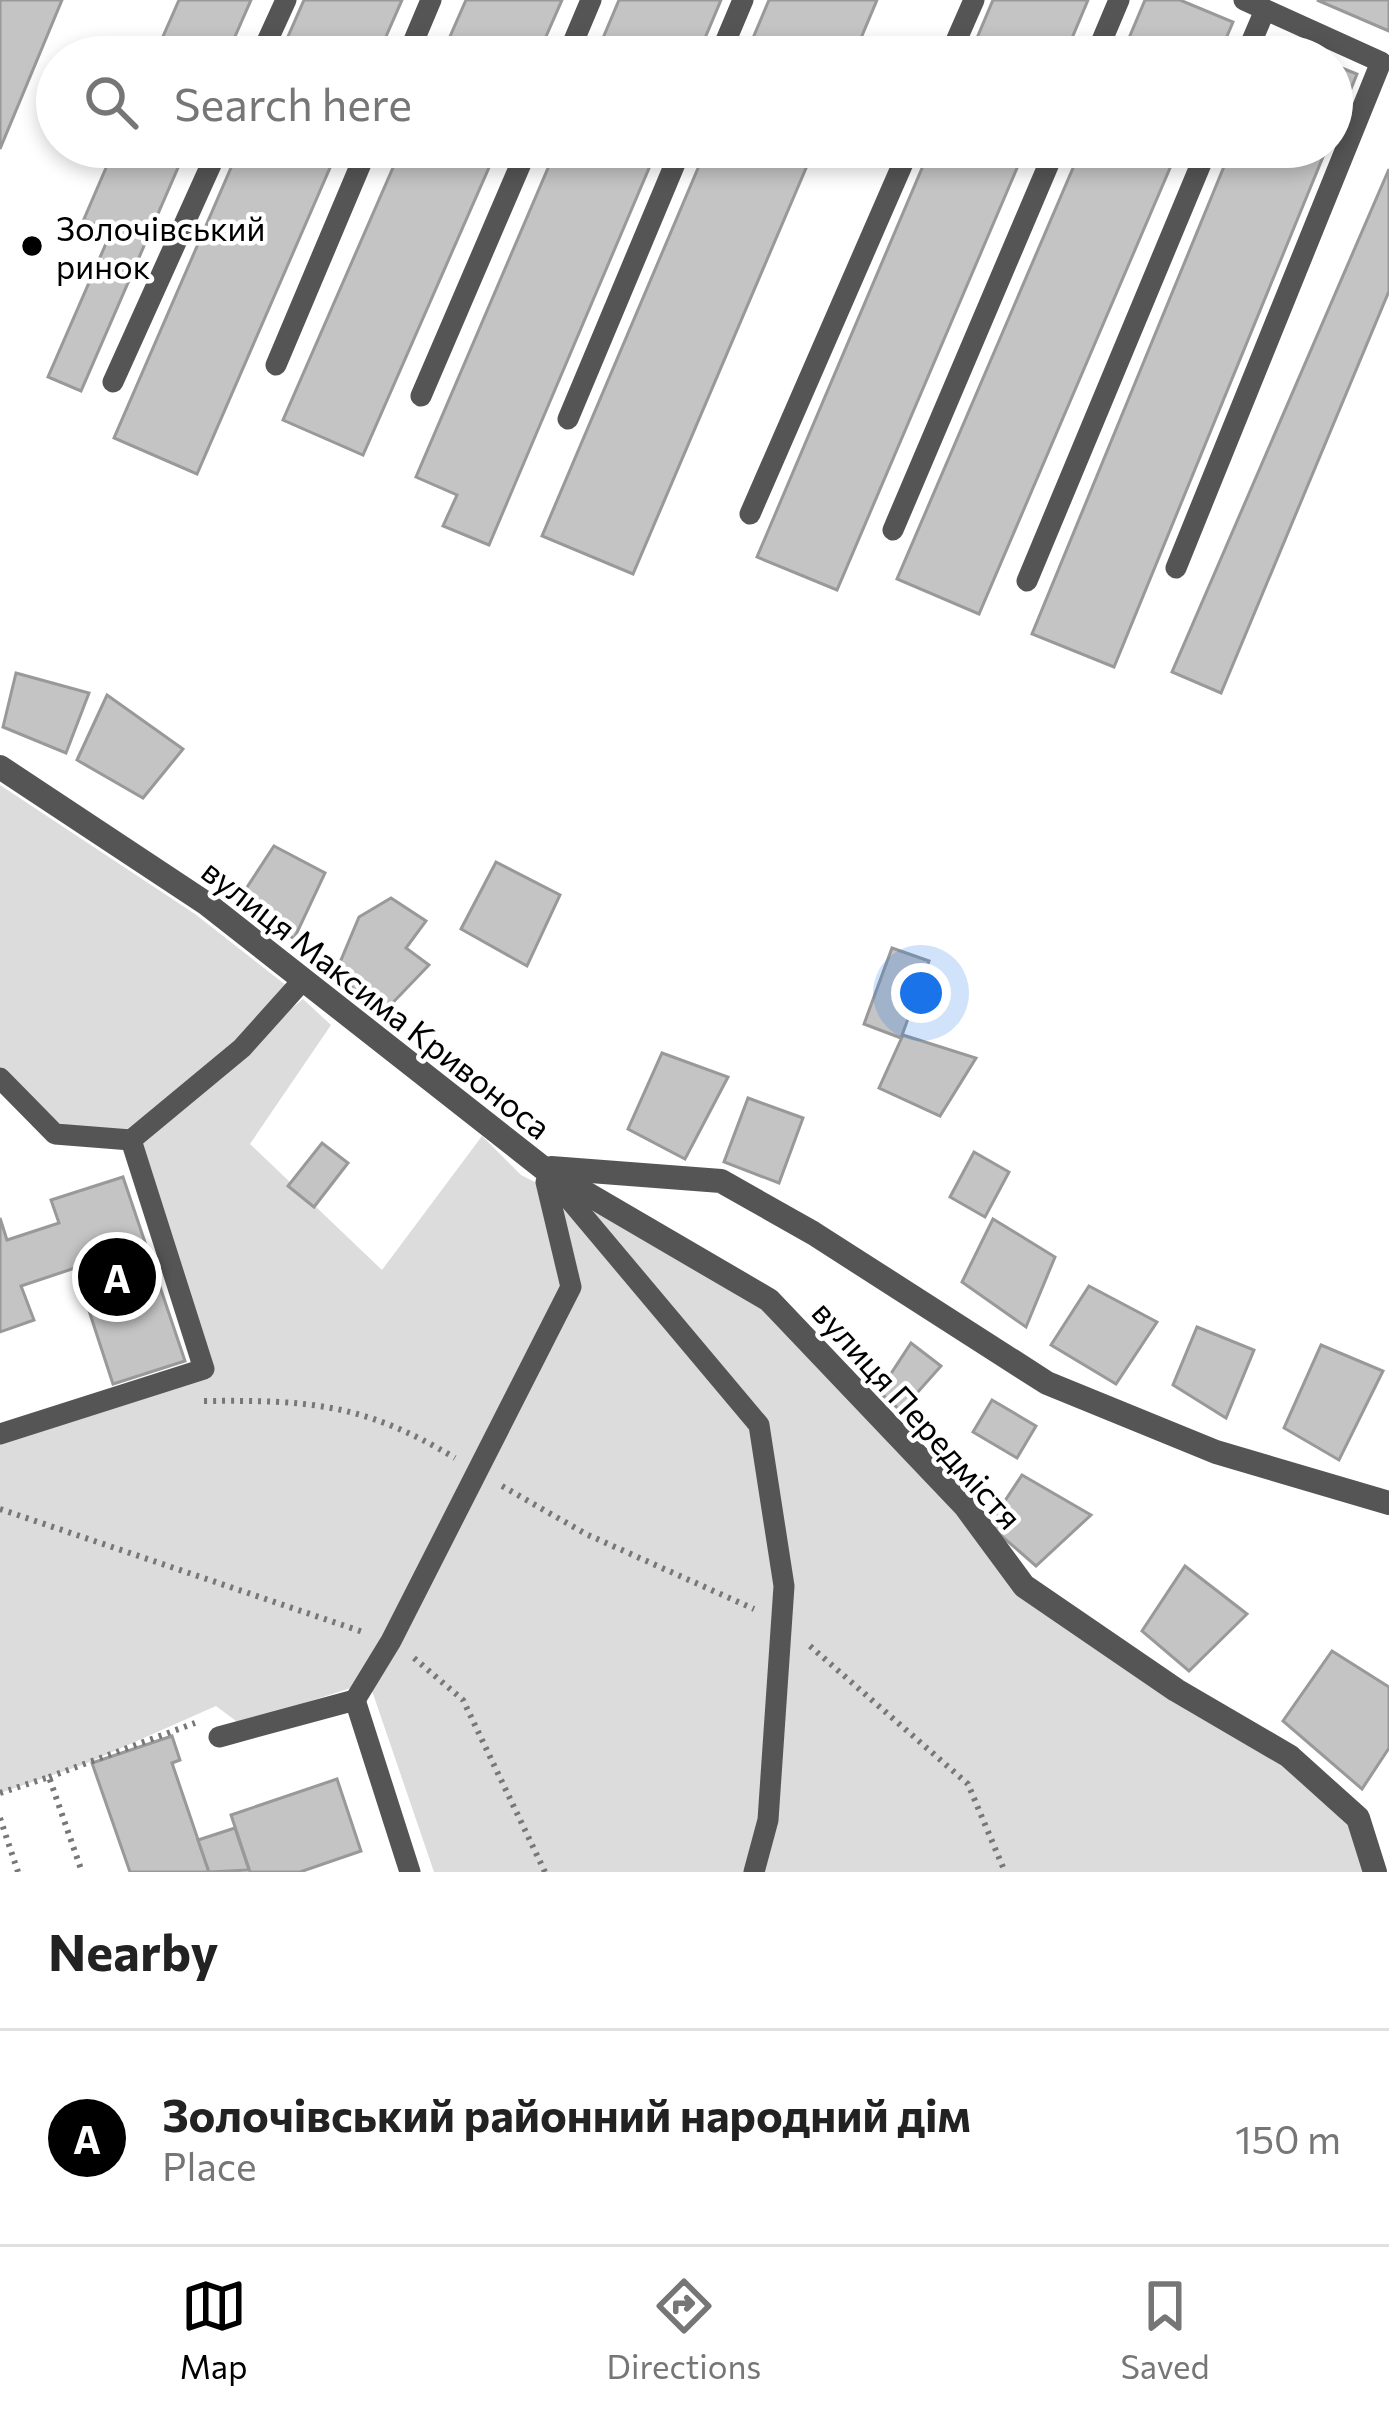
<!DOCTYPE html>
<html lang="en">
<head>
<meta charset="utf-8">
<style>
	body { margin:0; font-family:Commissioner,sans-serif; background:#f2f2f2; color:#222 }
	.you { position:absolute; left:921px; top:993px; width:42px; height:42px; margin:-30px; border:9px solid #fff; border-radius:50%; background:#1a73e8; box-shadow:0 0 0 18px #1a73e833 }
	.badge { display:grid; place-items:center; width:78px; height:78px; border-radius:50%; background:#000; color:#fff; font-size:39px; font-weight:700 }
	.pin { position:absolute; translate:-50% -50%; border:6px solid #fff; box-shadow:0 3px 12px #0006 }
	.list { margin:0; padding:0; list-style:none }
	h2 { display:flex; justify-content:space-between; align-items:center; height:156px; margin:0; padding:0 48px; font-size:51px }
	h2 small { font-size:39px; font-weight:400; color:#767676 }
	.list li { display:grid; grid-template-columns:78px 1fr auto; gap:36px; align-items:center; box-sizing:border-box; height:216px; padding:0 48px; border-top:3px solid #e0e0e0 }
	.list b { display:block; font-size:45px; white-space:nowrap }
	.list p { margin:0; font-size:39px; white-space:nowrap; color:#767676 }
	.list em { font-size:39px; font-style:normal; color:#767676 }
	.icon { flex:none; width:66px; height:66px; fill:none; stroke:currentColor; stroke-width:2; stroke-linecap:round; stroke-linejoin:round }
	.map { position:relative; flex:none; width:1389px; height:1872px; overflow:hidden }
	.search { position:absolute; background:#fff; box-shadow:0 6px 18px #0003; left:36px; right:36px; top:36px; height:132px; display:flex; align-items:center; gap:30px; box-sizing:border-box; padding:0 42px; border-radius:66px; color:#767676; font-size:45px }
	.sheet { height:372px; background:#fff }
	nav { display:flex; justify-content:space-around; align-items:center; box-sizing:border-box; height:168px; border-top:3px solid #e0e0e0; background:#fff; font-size:33px; color:#767676 }
	nav a { display:grid; justify-items:center; gap:6px }
	nav .on { color:#000 }
	.map>svg:first-child { display:block }
	.green { fill:#dcdcdc }
	.building { fill:#c4c4c4; stroke:#999; stroke-width:3 }
	.lines { fill:none; stroke-linecap:round; stroke-linejoin:round }
	.path { stroke:#777; stroke-width:6; stroke-dasharray:3 6; stroke-linecap:butt }
	.lane { stroke:#555; stroke-width:21 }
	.street { stroke:#555; stroke-width:24 }
	.poi-dot { fill:#000; stroke:#fff; stroke-width:4.5 }
	.labels { text-anchor:middle; dominant-baseline:central; stroke-width:9; stroke-linejoin:round; paint-order:stroke }
	.poi-label { font-size:33px; fill:#000; stroke:#fff; text-anchor:start }
	.street-label { font-size:33px; fill:#000; stroke:#fff }
</style>
</head>
<body>
<div class="map">
<svg width="1389" height="1872" viewBox="0 0 1389 1872">
	<rect width="100%" height="100%" fill="#fff"/>
	<!-- green -->
	<polygon class="green" points="0,785 195,914 287,986 248,1044 303,999 331,1025 250,1144 382,1270 482,1136 521,1175 769,1300 1024,1586 1358,1818 1379,1872 434,1872 369,1682 240,1724 216,1706 85,1764 0,1793 0,1434 203,1369 131,1140 55,1134 0,1078"/>
	<!-- building -->
	<g class="building">
		<polygon points="0,0 62,0 0,149"/>
		<polygon points="179,0 251,0 226,57 154,57"/>
		<polygon points="304,0 402,0 377,57 279,57"/>
		<polygon points="466,0 562,0 537,57 441,57"/>
		<polygon points="619,0 721,0 697,57 595,57"/>
		<polygon points="769,0 877,0 853,57 745,57"/>
		<polygon points="993,0 1088,0 1064,57 969,57"/>
		<polygon points="1145,0 1180,0 1233,22 1218,57 1121,57"/>
		<polygon points="1317,0 1389,0 1389,31"/>
		<polygon points="1276,41 1315,57 1269,57"/>
		<polygon points="1332,64 1357,74 1332,135"/>
		<polygon points="115,147 187,147 81,391 48,377 111,232 84,219"/>
		<polygon points="240,147 339,147 197,474 114,438"/>
		<polygon points="402,147 498,147 363,455 283,420"/>
		<polygon points="557,147 658,147 489,545 443,526 457,495 416,477"/>
		<polygon points="707,147 815,147 633,574 542,536"/>
		<polygon points="931,147 1026,147 837,590 757,557"/>
		<polygon points="1082,147 1179,147 979,614 897,579"/>
		<polygon points="1232,147 1327,147 1114,667 1032,634"/>
		<polygon points="1389,169 1389,291 1221,693 1172,672"/>
		<polygon points="16,673 89,693 66,753 3,727"/>
		<polygon points="107,695 183,749 143,798 77,760"/>
		<polygon points="274,846 325,873 294,939 240,898"/>
		<polygon points="496,862 560,895 527,966 461,929"/>
		<polygon points="391,898 426,921 406,948 429,965 381,1015 336,972 359,917"/>
		<polygon points="892,948 929,961 901,1038 864,1024"/>
		<polygon points="903,1035 976,1058 940,1116 879,1088"/>
		<polygon points="662,1053 728,1077 685,1159 628,1129"/>
		<polygon points="748,1098 803,1118 779,1183 724,1162"/>
		<polygon points="322,1143 348,1163 314,1207 288,1186"/>
		<polygon points="974,1152 1009,1172 985,1217 950,1197"/>
		<polygon points="123,1177 185,1361 113,1384 75,1268 21,1286 34,1320 0,1332 0,1218 7,1240 59,1223 51,1200"/>
		<polygon points="993,1219 1055,1257 1026,1327 962,1282"/>
		<polygon points="1089,1286 1157,1322 1116,1384 1051,1345"/>
		<polygon points="1197,1327 1254,1350 1226,1418 1173,1385"/>
		<polygon points="911,1343 941,1366 901,1411 879,1392"/>
		<polygon points="1321,1345 1383,1371 1339,1460 1284,1428"/>
		<polygon points="992,1400 1036,1426 1017,1458 973,1432"/>
		<polygon points="1022,1475 1091,1515 1036,1566 989,1525"/>
		<polygon points="1185,1566 1247,1614 1189,1671 1142,1631"/>
		<polygon points="1332,1651 1389,1687 1389,1748 1362,1789 1283,1721"/>
		<polygon points="172,1736 180,1760 172,1763 209,1872 130,1872 92,1763"/>
		<polygon points="337,1779 361,1851 300,1872 250,1872 231,1815"/>
		<polygon points="235,1828 249,1870 209,1872 198,1840"/>
	</g>
	<g class="lines">
		<!-- path -->
		<g class="path">
			<path d="M204,1401C308,1400 363,1403 455,1458"/>
			<polyline points="502,1486 586,1534 754,1609"/>
			<polyline points="0,1509 366,1633"/>
			<polyline points="810,1646 968,1784 1005,1872"/>
			<polyline points="414,1658 463,1700 545,1872"/>
			<polyline points="49,1777 195,1723"/>
			<polyline points="0,1793 49,1777 82,1872"/>
			<polyline points="0,1818 18,1872"/>
		</g>
		<!-- lane -->
		<g class="lane">
			<polyline points="260,57 286,0"/>
			<polyline points="407,57 431,0"/>
			<polyline points="567,57 591,0"/>
			<polyline points="719,57 743,0"/>
			<polyline points="949,57 974,0"/>
			<polyline points="1095,57 1119,0"/>
			<polyline points="1245,57 1265,10"/>
			<polyline points="276,365 368,147"/>
			<polyline points="113,382 219,147"/>
			<polyline points="421,396 528,147"/>
			<polyline points="568,419 682,147"/>
			<polyline points="750,514 910,147"/>
			<polyline points="893,530 1056,147"/>
			<polyline points="1176,568 1381,62 1244,0"/>
			<polyline points="1027,581 1208,147"/>
			<polyline points="0,1078 55,1134 131,1140 242,1048 303,980"/>
			<polyline points="543,1168 759,1425 784,1586 768,1820 754,1872"/>
			<polyline points="0,1434 204,1369 131,1140"/>
			<polyline points="355,1700 391,1641 571,1287 546,1182"/>
			<polyline points="219,1737 355,1700 410,1872"/>
		</g>
		<!-- street -->
		<g class="street">
			<polyline points="0,767 207,904 543,1168 769,1300 965,1506 1024,1586 1176,1690 1289,1756 1358,1818 1375,1872"/>
			<polyline points="551,1168 721,1181 813,1233 1047,1383 1216,1452 1389,1503"/>
		</g>
	</g>
	<!-- markers -->
	<circle class="poi-dot" cx="32" cy="246" r="12"/>
	<g class="labels">
		<!-- poi labels -->
		<g class="poi-label">
			<text x="56" y="227">Золочівський<tspan x="56" dy="38">ринок</tspan></text>
		</g>
		<!-- street labels -->
		<g class="street-label">
			<text transform="translate(377 998) rotate(38)">вулиця Максима Кривоноса</text>
			<text transform="translate(918 1414) rotate(48)">вулиця Передмістя</text>
		</g>
	</g>
</svg>
<div class="you"></div>
<div class="pin badge" style="left:117px;top:1277px">A</div>
<div class="search"><svg class="icon" aria-label="search" viewBox="0 0 24 24"><circle cx="10" cy="10" r="6"/><path d="M15 15l6 6"/></svg>Search here</div>
</div>
<section class="sheet">
<h2>Nearby<small></small></h2>
<ul class="list">
<li><span class="badge">A</span><div><b>Золочівський районний народний дім</b><p>Place</p></div><em>150 m</em></li>
</ul>
</section>
<nav>
<a class="on"><svg class="icon" aria-label="map" viewBox="0 0 24 24"><path d="M3 6l6-2 6 2 6-2v14l-6 2-6-2-6 2zM9 4v14M15 6v14"/></svg>Map</a>
<a><svg class="icon" aria-label="directions" viewBox="0 0 24 24"><path d="M12 3l9 9-9 9-9-9zM9 14v-3h6M13 9l2 2-2 2"/></svg>Directions</a>
<a><svg class="icon" aria-label="saved" viewBox="0 0 24 24"><path d="M7 4h10v16l-5-4-5 4z"/></svg>Saved</a>
</nav>
</body>
</html>
